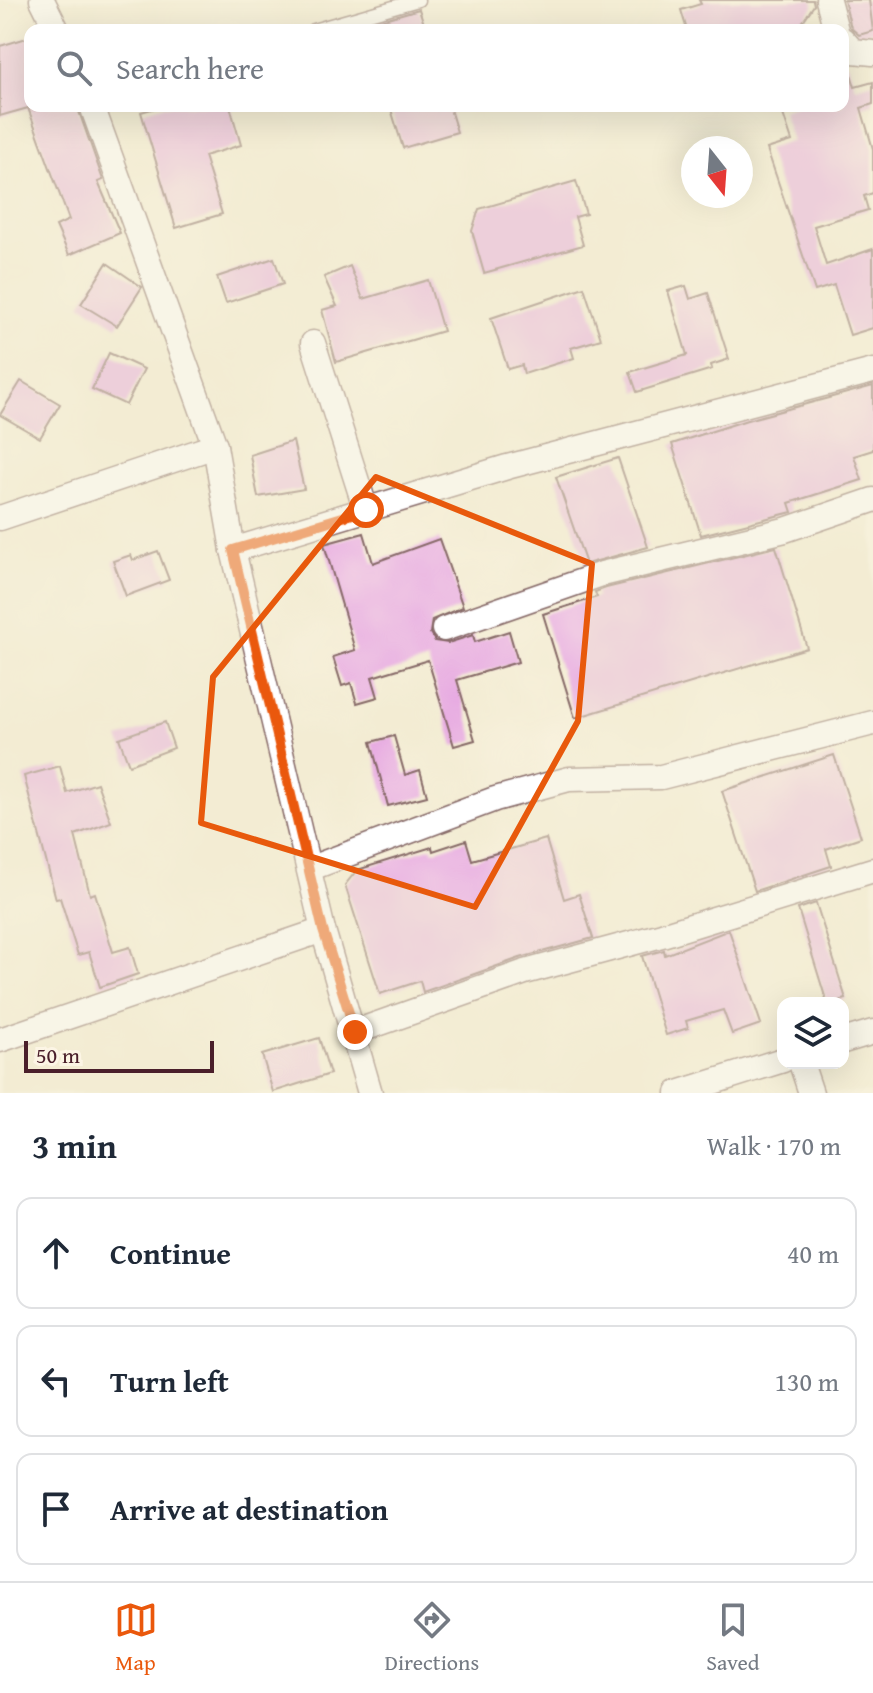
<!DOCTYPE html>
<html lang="en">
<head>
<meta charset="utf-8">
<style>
	body { margin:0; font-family:"Gentium Book Plus",serif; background:#f2f2f3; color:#1f2937 }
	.controls { position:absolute; right:24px; bottom:24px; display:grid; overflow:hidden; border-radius:16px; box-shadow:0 8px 32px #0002 }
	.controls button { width:72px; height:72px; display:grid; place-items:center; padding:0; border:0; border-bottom:2px solid #e0e1e3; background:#fff; color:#1f2937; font:40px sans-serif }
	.compass { position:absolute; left:681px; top:136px; width:72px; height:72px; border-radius:50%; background:#fff; box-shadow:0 8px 32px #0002; rotate:163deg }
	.scale { position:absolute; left:24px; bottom:20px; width:190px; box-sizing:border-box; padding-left:8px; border:4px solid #4a1f2b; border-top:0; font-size:22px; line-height:28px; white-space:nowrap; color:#4a1f2b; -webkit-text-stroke:6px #fcf5e5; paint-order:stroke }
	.stop { position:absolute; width:24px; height:24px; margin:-18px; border:6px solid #ea580c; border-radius:50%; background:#fff }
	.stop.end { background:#ea580c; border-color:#fff; box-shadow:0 2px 8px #0008 }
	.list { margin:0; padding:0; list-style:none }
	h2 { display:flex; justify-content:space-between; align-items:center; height:104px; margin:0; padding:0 32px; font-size:34px }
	h2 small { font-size:26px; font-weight:400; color:#747a83 }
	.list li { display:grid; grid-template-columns:52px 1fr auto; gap:24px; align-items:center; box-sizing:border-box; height:112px; margin:0 16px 16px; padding:0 16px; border:2px solid #e0e1e3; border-radius:16px }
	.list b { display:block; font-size:30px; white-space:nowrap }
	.list em { font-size:26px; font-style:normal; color:#747a83 }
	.icon { flex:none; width:44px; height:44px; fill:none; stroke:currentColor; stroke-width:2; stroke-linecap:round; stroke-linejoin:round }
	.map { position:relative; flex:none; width:873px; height:1093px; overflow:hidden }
	.search { position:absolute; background:#fff; box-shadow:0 8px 32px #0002; left:24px; right:24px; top:24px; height:88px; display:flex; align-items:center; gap:20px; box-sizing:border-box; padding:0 28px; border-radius:16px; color:#747a83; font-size:30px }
	.sheet { height:488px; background:#fff }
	nav { display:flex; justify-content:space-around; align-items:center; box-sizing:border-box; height:112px; border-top:2px solid #e0e1e3; background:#fff; font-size:22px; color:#747a83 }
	nav a { display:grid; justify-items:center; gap:4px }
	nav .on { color:#ea580c }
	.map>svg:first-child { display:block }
	.building { fill:#e7aae2 }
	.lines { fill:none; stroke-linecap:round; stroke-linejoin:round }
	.service-casing { stroke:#856766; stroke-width:15 }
	.minor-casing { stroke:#856766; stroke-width:27 }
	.service { stroke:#fff; stroke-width:12 }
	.minor { stroke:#fff; stroke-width:24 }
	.route { stroke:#ea580c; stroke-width:10 }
	.marked { fill:none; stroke:#e8590c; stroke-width:6; stroke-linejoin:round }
</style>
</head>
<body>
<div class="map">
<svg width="873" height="1093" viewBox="0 0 873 1093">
	<rect width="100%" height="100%" fill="#fcf5e5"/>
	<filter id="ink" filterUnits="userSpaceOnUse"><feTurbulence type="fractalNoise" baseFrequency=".0125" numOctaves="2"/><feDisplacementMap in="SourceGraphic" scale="16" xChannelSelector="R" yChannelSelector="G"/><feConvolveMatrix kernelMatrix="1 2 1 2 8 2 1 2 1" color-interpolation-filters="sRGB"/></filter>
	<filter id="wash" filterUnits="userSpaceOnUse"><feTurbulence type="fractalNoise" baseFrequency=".006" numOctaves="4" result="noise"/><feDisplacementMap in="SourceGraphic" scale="32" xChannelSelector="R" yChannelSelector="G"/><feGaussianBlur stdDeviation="1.8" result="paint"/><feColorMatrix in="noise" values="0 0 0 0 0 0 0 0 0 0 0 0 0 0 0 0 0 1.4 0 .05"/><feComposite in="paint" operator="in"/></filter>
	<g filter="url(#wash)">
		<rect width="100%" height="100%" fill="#f3ecd3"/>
		<g id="blocks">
			<!-- building -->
			<g class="building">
				<polygon points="699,0 813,0 814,5 797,30 687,30 681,10 701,4"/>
				<polygon points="844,0 869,0 873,31 859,35 851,28"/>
				<polygon points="419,9 426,30 364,30 363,25"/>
				<polygon points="30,37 30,106 77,106 103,180 98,182 120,233 69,255 56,226 69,220 28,108 0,116 0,46"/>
				<polygon points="848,64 855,87 873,82 873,104 861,108 873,149 873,193 864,196 868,210 814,226 826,265 873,249 873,328 850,335 834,285 815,291 767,149 792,141 782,111 798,106 843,106 843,65"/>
				<polygon points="162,106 230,106 241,145 204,156 222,214 176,228 141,112"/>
				<polygon points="390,106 449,106 457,132 403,148"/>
				<polygon points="576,181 586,214 575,217 583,245 484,273 472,231 479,209"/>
				<polygon points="274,258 283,284 226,303 217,277"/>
				<polygon points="107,263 142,287 117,326 81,304"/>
				<polygon points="350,266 363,299 428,280 443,331 336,362 322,310 337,306 324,277"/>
				<polygon points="686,286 690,299 708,293 729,359 711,365 712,369 637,392 630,372 687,355 668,291"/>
				<polygon points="584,287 601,339 571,348 574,358 524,374 522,365 508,369 491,318"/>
				<polygon points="109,353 144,369 126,405 92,389"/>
				<polygon points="21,381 60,404 40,438 0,415"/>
				<polygon points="873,386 873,450 854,456 862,480 789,503 792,512 701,535 672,444 747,420"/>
				<polygon points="293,441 304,489 258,497 250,455"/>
				<polygon points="618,458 648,547 586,564 556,477"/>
				<polygon points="364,533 373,563 439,539 463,607 432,620 430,633 435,641 448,643 473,635 475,642 509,631 518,662 457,680 475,740 454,746 428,660 372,677 378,697 357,703 351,683 342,686 333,657 355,650 324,544"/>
				<polygon points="776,547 807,648 575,718 543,614 597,597 595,592 606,588"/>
				<polygon points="158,551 169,580 126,596 113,561 131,555 133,560"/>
				<polygon points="165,722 174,748 129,765 119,738"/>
				<polygon points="394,736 405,775 420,770 427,796 388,806 371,742"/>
				<polygon points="834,755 861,837 826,849 831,866 755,891 722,791"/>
				<polygon points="60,766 67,793 97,783 111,822 75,835 90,895 95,893 113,952 130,947 138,974 100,987 89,952 78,955 60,898 56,899 24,776"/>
				<polygon points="546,839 564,899 579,894 593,938 520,958 423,992 420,981 380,994 345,885 357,870 432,847 433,851 466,840 472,860"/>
				<polygon points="816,903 846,999 832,1003 827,1003 798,909"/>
				<polygon points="729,930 761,1024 732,1034 723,1010 686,1021 688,1028 666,1035 642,956 664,950 665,955"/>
				<polygon points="319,1038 330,1074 273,1092 262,1055"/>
			</g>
		</g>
	</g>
	<g filter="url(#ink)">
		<use href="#blocks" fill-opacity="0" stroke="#856766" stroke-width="2"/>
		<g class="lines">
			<defs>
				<polyline id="service" points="313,30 418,0"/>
				<g id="minor">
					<polyline points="42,0 57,30"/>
					<polyline points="828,0 836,30"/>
					<polyline points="843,40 853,51 873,53"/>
					<polyline points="92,106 215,446 233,550 323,930 370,1093"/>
					<polyline points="313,343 366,510"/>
					<polyline points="0,518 215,446"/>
					<polyline points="233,550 507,467 873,371"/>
					<polyline points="444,629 602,574 785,530 873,500"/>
					<polyline points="311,868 495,799 569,779 661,777 873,723"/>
					<polyline points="355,1032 525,972 662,935 873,870"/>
					<polyline points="0,1040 323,930"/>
					<polyline points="843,1041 873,1032"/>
					<polyline points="801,1063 811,1093"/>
					<polyline points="678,1093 783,1060"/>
				</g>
			</defs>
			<!-- service casing -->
			<use href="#service" class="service-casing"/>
			<!-- minor casing -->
			<use href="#minor" class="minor-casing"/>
			<!-- service -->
			<use href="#service" class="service"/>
			<!-- minor -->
			<use href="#minor" class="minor"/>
		</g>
	</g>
	<g class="lines" filter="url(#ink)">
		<!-- route -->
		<polyline class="route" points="355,1032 323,930 233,550 366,510"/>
	</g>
	<!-- marked area -->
	<path d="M0 0H873V1093H0ZM376,477L592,564L578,721L475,907L201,823L213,677Z" fill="#f3ecd3" fill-opacity=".55" fill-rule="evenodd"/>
	<path class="marked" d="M376,477L592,564L578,721L475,907L201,823L213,677Z"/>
</svg>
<div class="controls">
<button><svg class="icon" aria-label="layers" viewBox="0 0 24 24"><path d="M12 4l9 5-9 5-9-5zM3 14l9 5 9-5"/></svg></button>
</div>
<svg class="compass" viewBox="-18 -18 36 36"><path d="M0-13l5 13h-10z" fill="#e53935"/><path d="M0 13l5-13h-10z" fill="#747a83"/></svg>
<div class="scale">50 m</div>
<div class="stop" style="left:366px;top:510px"></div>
<div class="stop end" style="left:355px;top:1032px"></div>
<div class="search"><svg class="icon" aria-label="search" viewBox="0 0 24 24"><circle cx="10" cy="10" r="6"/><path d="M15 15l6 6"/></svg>Search here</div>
</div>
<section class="sheet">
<h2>3 min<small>Walk · 170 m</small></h2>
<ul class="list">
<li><svg class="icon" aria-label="ahead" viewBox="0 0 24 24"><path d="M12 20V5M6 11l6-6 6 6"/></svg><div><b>Continue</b></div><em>40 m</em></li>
<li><svg class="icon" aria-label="left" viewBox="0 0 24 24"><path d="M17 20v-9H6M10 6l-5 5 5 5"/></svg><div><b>Turn left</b></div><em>130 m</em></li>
<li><svg class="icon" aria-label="arrive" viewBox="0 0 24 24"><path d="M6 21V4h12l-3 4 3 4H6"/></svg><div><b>Arrive at destination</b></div></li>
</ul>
</section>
<nav>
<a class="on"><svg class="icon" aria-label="map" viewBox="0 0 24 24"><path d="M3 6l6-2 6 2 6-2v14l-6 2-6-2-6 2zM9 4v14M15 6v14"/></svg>Map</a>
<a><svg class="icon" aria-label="directions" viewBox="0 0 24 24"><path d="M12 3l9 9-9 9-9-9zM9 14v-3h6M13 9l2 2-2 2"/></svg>Directions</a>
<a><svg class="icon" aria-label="saved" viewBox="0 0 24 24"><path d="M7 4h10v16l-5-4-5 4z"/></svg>Saved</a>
</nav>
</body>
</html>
